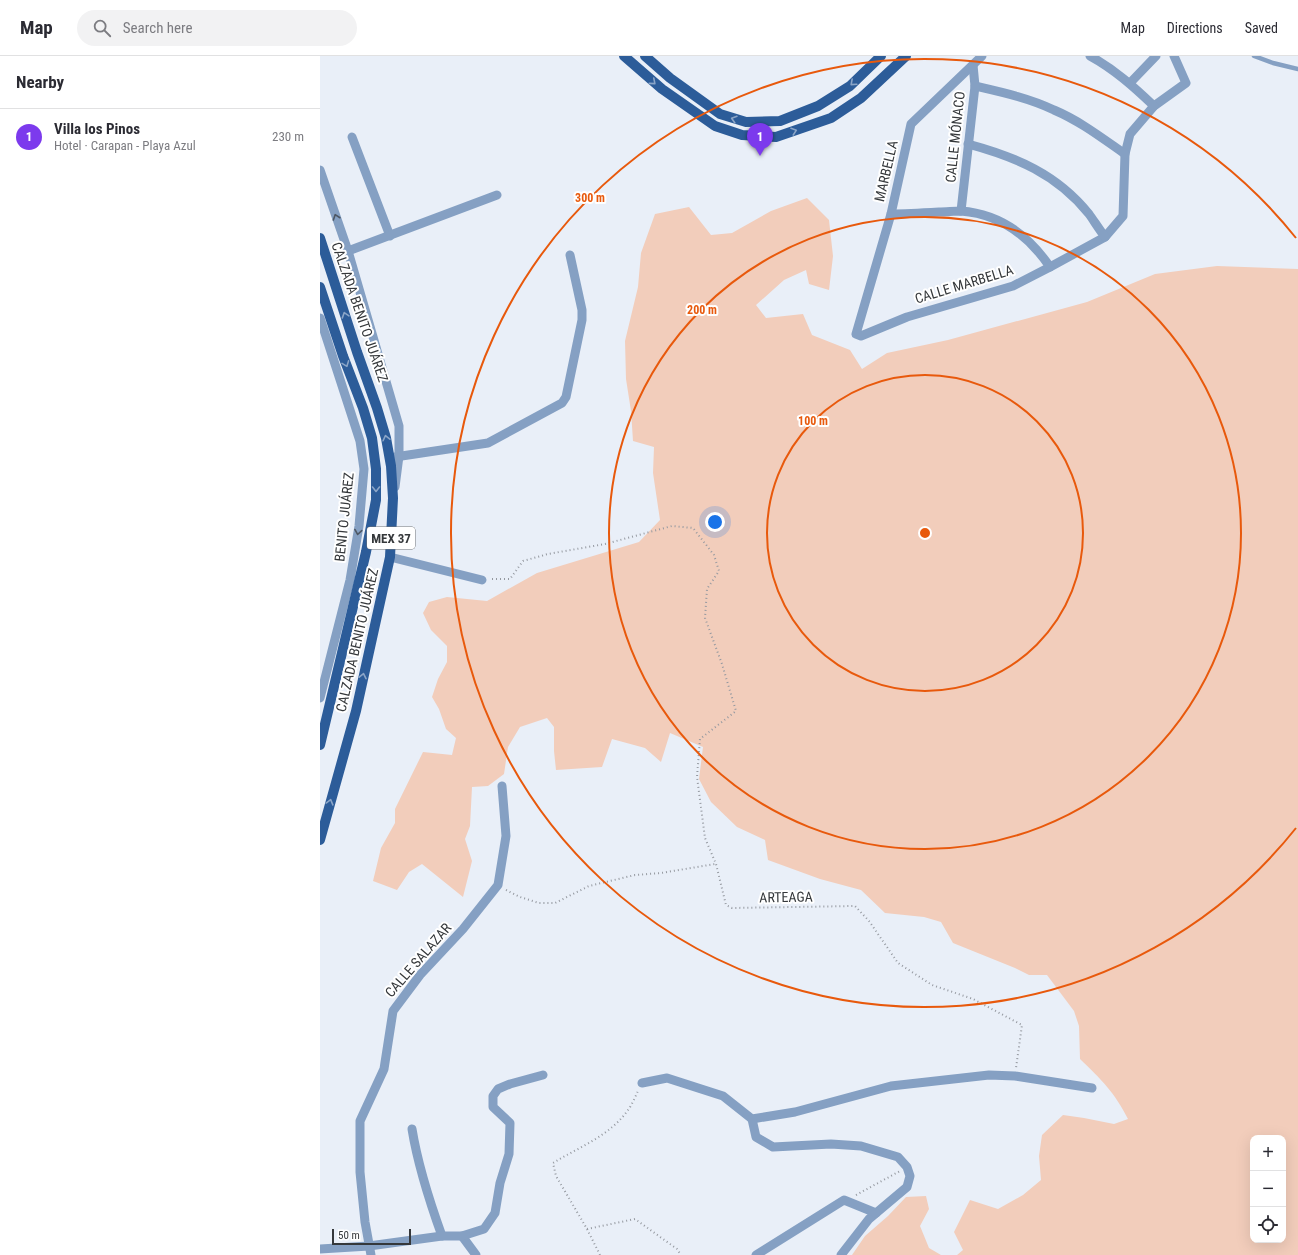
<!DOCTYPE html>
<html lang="en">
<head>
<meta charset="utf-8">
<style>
	body { margin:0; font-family:"Roboto Condensed",sans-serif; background:#f2f2f3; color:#2b2b33 }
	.controls { position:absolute; right:12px; bottom:12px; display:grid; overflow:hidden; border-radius:8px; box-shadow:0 4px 16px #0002 }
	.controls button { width:36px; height:36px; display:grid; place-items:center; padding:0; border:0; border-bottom:1px solid #e1e1e2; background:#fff; color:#2b2b33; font:20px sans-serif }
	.scale { position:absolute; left:12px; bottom:10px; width:79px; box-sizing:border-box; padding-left:4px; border:2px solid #35383b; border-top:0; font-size:11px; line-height:14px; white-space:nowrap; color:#35383b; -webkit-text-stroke:3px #fff; paint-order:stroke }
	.you { position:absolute; left:395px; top:466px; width:14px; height:14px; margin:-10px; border:3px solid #fff; border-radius:50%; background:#1a73e8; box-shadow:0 0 0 6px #1a73e833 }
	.badge { display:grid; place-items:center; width:26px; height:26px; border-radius:50%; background:#7c3aed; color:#fff; font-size:13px; font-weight:700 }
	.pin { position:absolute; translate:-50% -33px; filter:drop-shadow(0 1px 2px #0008) }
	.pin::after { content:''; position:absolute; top:21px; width:14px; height:12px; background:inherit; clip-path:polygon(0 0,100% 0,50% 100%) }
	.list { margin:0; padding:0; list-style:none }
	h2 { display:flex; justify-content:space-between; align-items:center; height:52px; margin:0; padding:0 16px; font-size:17px }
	h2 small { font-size:13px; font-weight:400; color:#7c7c81 }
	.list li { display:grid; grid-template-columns:26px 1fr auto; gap:12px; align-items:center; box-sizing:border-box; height:56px; padding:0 16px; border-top:1px solid #e1e1e2 }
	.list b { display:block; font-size:15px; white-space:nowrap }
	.list p { margin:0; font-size:13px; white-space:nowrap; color:#7c7c81 }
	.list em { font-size:13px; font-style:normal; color:#7c7c81 }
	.icon { flex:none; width:22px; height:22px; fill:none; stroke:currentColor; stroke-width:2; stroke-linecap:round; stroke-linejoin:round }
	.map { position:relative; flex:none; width:978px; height:1199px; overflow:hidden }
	header { display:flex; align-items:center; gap:24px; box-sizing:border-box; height:56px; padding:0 20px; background:#fff; border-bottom:1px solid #e1e1e2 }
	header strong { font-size:19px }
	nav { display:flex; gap:22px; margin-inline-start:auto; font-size:14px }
	.search { width:280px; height:36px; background:#f2f2f3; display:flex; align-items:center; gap:10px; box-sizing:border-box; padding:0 14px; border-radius:22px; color:#7c7c81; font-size:15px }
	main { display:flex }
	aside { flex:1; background:#fff }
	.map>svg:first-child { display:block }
	.green { fill:#f2cdbb; fill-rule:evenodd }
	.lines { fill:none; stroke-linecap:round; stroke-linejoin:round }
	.path { stroke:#9599a0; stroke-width:2; stroke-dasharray:1 3; stroke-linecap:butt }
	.service { stroke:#85a0c3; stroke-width:4.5 }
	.minor { stroke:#85a0c3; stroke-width:9 }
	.primary { stroke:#2c5c99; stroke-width:10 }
	.oneway { stroke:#8ba5c7 }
	.oneway2 { stroke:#4d5764 }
	.ring { fill:none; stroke:#e8590c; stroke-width:2 }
	.labels { text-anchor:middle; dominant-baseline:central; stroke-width:4; stroke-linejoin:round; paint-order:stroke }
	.shield { fill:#fff; stroke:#727476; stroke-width:1 }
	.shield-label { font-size:13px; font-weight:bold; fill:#35383b }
	.street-label { font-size:14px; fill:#35383b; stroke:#fff }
	.centre { fill:#e8590c; stroke:#fff; stroke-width:2 }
	.ring-label { font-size:12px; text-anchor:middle; font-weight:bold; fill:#e8590c; stroke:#fff; stroke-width:4; stroke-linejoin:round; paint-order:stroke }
</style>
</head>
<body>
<header>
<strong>Map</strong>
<div class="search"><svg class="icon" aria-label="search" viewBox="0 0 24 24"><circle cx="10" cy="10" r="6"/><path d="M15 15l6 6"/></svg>Search here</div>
<nav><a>Map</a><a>Directions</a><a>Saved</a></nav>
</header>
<main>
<aside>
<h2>Nearby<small></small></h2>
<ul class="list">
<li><span class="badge">1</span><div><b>Villa los Pinos</b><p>Hotel · Carapan - Playa Azul</p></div><em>230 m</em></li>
</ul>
</aside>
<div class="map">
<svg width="978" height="1199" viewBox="0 0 978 1199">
	<rect width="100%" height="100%" fill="#e9eff8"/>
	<!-- green -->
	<g class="green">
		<path d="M487,142L509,164L513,200L509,234L489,228L486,214L464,224L436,249L446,262L483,258L492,279L530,294L542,313L567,297L628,284L767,246L835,218L897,210L978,213V1199H637L643,1194L634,1176L650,1144L678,1153L703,1139L721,1124L719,1100L722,1079L743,1059L764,1062L794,1068L808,1063C795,1037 781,1023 760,1003L759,970L754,955L727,919H709L695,912L633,887L621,866L604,861L565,857L541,834L500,823L448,804L445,784L417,771L391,746L379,723L383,691L350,677L341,706L325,692L292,683L282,711L236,714L234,695V671L227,662L200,671L188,691L184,718L168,730L152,731L150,770L145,783L152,805L143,841L102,808L89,816L77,834L53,825L61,792L75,767V753L103,696L132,699L136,682L126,673L119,653L112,641L118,623L127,606V590L111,574L103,557L109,546L127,541L167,545L217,517L319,486L340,464L333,417L334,391L313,385L311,355L306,323L305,285L318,231L321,197L335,158L369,151L391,179L412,177L451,155ZM933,1082H963V1184H933Z"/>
		<polygon points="606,1140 609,1153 600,1170 609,1192 621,1199 532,1199 545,1180 568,1160 586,1141"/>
	</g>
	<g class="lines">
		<!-- path -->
		<g class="path">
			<polyline points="172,523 190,523 203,505 228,498 285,488 352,470 373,472 394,499 399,515 387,533 385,562 402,608 416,655 380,683 377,721 385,782 396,808 406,849 412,852 535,850 549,865 578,907 612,929 653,943 702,969 696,1012"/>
			<polyline points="186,834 200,841 219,847 235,847 269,830 315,819 341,817 395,808"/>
			<polyline points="536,1139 580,1115"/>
			<polyline points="267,1173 315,1163 357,1193 361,1199"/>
			<path d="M280,1199L267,1173L236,1120L233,1107C259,1091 290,1080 308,1054C312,1049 315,1041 318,1035"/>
		</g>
		<!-- service -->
		<polyline class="service" points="934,0 953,7 978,13"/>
		<!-- minor -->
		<g class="minor">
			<polyline points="662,0 591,68 571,158 536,278 541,280 587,261 693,230 730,211 785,181 803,160 805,98 810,78 834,50 866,27 854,0"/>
			<path d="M770,0C794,13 814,31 834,50"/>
			<polyline points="810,27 836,0"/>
			<path d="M655,30C681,36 709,42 734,54C760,65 782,82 805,98"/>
			<polyline points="32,81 70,180"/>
			<path d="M648,88C696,101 737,118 769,158C774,165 779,173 785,181"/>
			<polyline points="0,114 28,195 79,370 79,400 75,431"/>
			<polyline points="641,155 655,30 653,9"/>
			<path d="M571,158C587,158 603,157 619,156C626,156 634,155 641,155C680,158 709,180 730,211"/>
			<polyline points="28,195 177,139"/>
			<polyline points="0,262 40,385 44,413 39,470 30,524 0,642"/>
			<polyline points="75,401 168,387 242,347 246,341 262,264 262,254 250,199"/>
			<polyline points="70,501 162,524"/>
			<polyline points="322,1027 347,1022 403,1040 432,1063 475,1056 571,1030 669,1019 695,1020 772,1032"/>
			<polyline points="432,1063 436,1081 453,1091 511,1088 541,1090 578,1101 587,1111 590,1120 587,1131 549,1163 521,1199"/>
			<path d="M92,1073C98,1110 109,1144 122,1180"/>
			<polyline points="142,1180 156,1199"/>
			<polyline points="0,1193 49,1190 122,1180 142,1180 164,1173 175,1157 180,1127 189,1098 190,1067 173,1051 173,1040 178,1033 190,1028 223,1019"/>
			<polyline points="51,1199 45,1166 40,1116 40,1065 64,1013 73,955 100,919 143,873 178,829 186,780 182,730"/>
			<polyline points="436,1199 524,1144 556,1157"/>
		</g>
		<!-- primary -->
		<g class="primary">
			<polyline points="304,0 342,33 395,70 422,79 456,81 511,62 541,42 586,0"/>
			<polyline points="325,0 350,22 400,58 426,66 460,65 498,50 530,30 561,0"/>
			<polyline points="0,182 37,296 57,352 66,382 71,410 73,442 70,501 36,655 0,784"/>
			<polyline points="0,231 23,300 43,352 52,382 56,413 56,444 46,496 0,689"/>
		</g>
	</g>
	<!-- one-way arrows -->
	<defs><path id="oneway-chevron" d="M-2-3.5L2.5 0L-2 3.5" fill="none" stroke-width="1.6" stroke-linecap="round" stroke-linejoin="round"/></defs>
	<g class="oneway">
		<use href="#oneway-chevron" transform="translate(333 26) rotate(41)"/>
		<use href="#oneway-chevron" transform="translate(533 27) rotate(138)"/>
		<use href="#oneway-chevron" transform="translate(414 63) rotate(-163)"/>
		<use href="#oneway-chevron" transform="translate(474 75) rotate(-19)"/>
		<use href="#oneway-chevron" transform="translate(25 259) rotate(-108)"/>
		<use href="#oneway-chevron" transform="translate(26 308) rotate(69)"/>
		<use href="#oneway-chevron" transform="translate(66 382) rotate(-103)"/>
		<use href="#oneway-chevron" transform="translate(56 433) rotate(90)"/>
		<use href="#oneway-chevron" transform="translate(43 620) rotate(-78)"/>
		<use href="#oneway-chevron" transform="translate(10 746) rotate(-75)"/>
	</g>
	<g class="oneway2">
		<use href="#oneway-chevron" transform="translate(16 161) rotate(-109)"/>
		<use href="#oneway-chevron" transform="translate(38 476) rotate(99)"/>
	</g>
	<!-- distance rings -->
	<g class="ring">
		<circle cx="605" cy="477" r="158"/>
		<circle cx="605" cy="477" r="316"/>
		<path d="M976 772A474 474 0 1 1 976 182"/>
	</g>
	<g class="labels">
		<!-- shield labels -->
		<rect class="shield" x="47" y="471" width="48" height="22" rx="3"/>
		<g class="shield-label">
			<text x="71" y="482">MEX 37</text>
		</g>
		<!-- street labels -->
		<g class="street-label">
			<text transform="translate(635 81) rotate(-84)">CALLE MÓNACO</text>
			<text transform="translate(566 115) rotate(-77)">MARBELLA</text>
			<text transform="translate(644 228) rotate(-17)">CALLE MARBELLA</text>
			<text transform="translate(40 256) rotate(71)">CALZADA BENITO JUÁREZ</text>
			<text transform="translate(24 461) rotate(-84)">BENITO JUÁREZ</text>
			<text transform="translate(37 584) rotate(-77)">CALZADA BENITO JUÁREZ</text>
			<text transform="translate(466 841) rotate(-1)">ARTEAGA</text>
			<text transform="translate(98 904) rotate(-49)">CALLE SALAZAR</text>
		</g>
	</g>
	<circle cx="605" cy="477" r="6" class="centre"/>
	<g class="ring-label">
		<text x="270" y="146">300 m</text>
		<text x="382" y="258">200 m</text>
		<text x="493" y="369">100 m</text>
	</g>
</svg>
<div class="controls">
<button>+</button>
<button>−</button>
<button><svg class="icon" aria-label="locate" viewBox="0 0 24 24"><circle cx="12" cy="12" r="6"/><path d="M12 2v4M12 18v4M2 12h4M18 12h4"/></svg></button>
</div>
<div class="scale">50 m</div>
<div class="you"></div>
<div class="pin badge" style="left:440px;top:100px">1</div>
</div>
</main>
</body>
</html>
